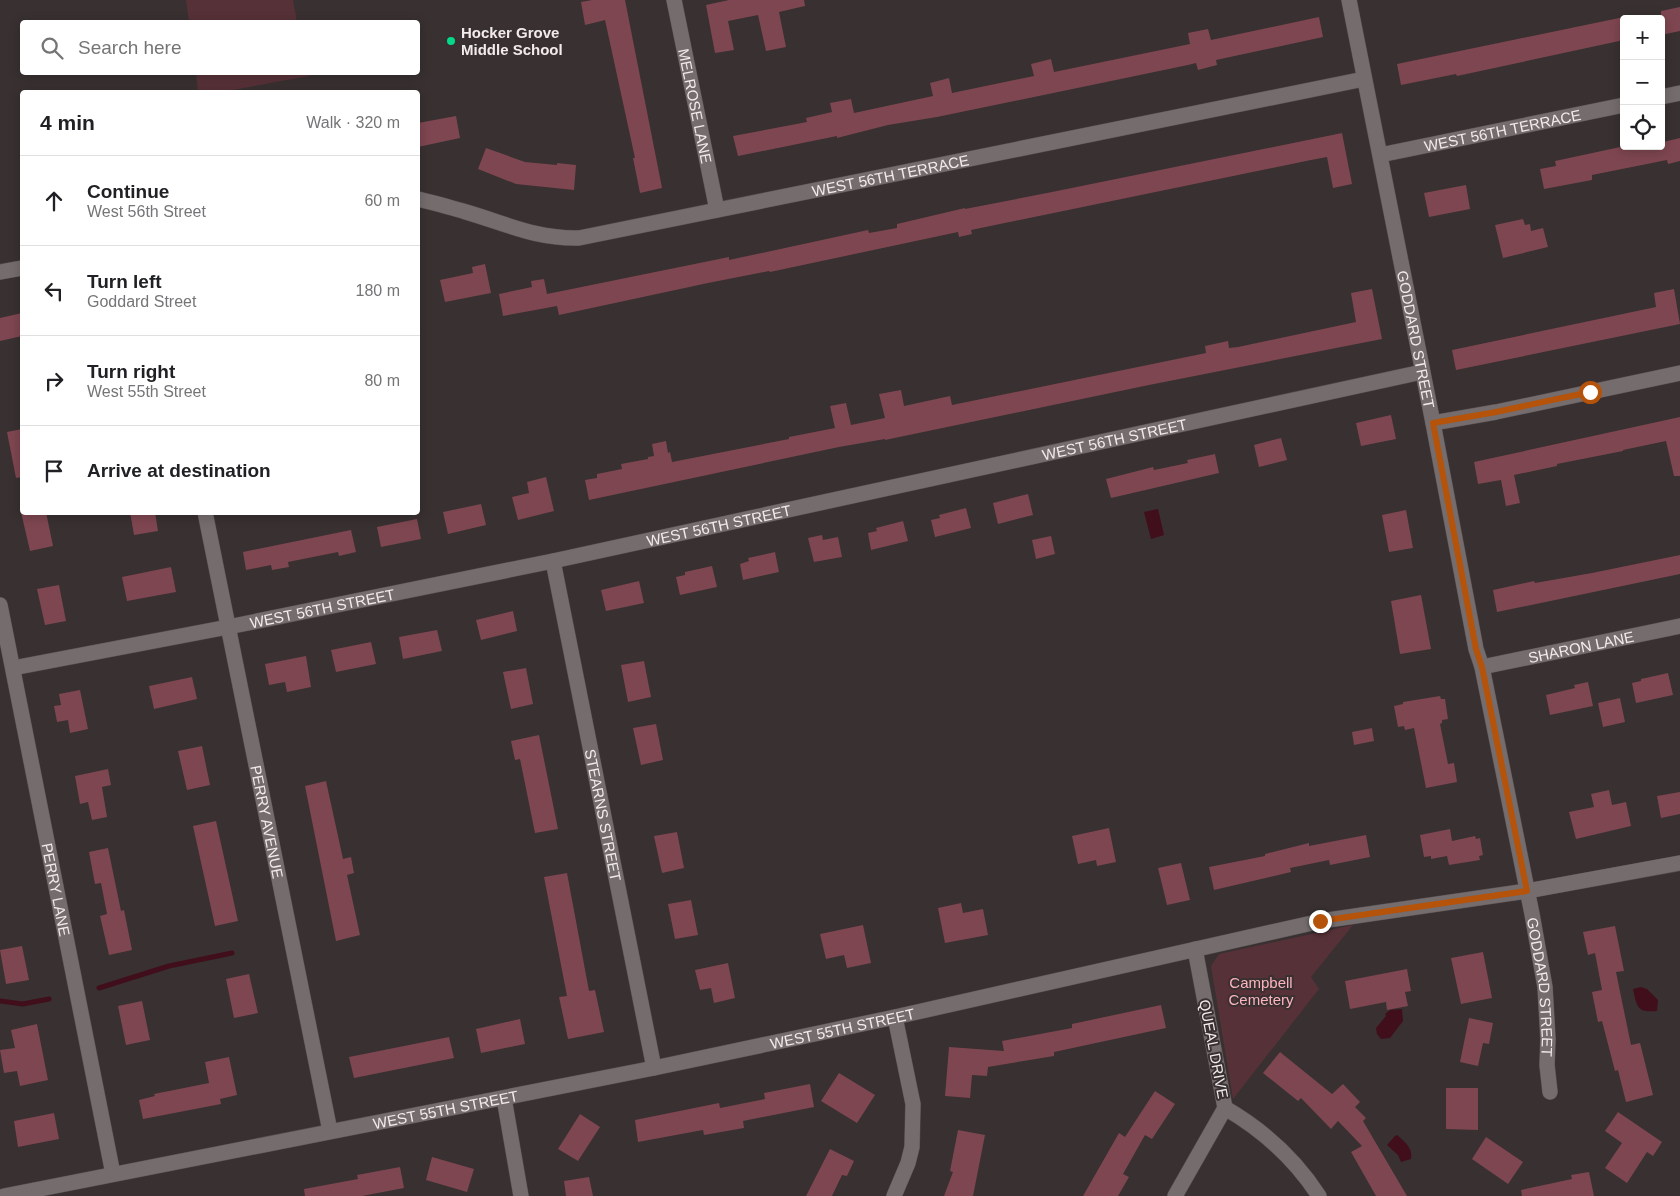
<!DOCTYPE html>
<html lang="en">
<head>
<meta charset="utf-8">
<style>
	body { margin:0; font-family:Arial,sans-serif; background:#f6f6f6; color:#202124 }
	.controls { position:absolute; right:15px; top:15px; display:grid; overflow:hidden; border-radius:5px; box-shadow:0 2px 12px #0003 }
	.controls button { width:45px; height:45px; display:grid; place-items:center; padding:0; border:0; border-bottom:1px solid #e0e0e0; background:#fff; color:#202124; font:25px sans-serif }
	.stop { position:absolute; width:15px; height:15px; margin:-11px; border:4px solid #b45309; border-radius:50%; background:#fff }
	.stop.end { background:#b45309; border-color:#fff; box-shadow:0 1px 5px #0008 }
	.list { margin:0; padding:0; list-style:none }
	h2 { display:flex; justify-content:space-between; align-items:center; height:65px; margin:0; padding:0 20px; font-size:21px }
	h2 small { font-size:16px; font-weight:400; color:#757577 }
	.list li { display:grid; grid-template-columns:32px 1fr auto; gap:15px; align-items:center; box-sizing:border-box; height:90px; padding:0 20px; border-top:1px solid #e0e0e0 }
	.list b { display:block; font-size:19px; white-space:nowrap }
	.list p { margin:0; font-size:16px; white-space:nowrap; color:#757577 }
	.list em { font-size:16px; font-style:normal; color:#757577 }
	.icon { flex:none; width:28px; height:28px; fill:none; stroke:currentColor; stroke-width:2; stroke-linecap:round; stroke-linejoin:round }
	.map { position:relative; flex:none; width:1680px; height:1196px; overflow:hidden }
	.search { position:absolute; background:#fff; box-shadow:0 2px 12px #0003; left:20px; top:20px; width:400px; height:55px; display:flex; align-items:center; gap:12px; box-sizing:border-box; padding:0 18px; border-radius:5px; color:#757577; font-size:19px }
	.panel { position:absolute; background:#fff; box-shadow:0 2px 12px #0003; left:20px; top:90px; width:400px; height:425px; border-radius:5px }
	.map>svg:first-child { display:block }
	.green { fill:#573138 }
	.water { fill:#410e1c }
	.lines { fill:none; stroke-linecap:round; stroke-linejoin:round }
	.stream { stroke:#410e1c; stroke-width:5 }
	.building { fill:#7e4650 }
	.minor-casing { stroke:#564f50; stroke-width:16 }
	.tertiary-casing { stroke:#564f50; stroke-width:16 }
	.minor { stroke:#756c6d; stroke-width:15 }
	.tertiary { stroke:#756c6d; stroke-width:15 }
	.route { stroke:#b45309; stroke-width:6 }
	.poi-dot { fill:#02d98b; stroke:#383031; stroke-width:2 }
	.labels { text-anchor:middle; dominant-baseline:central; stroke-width:4; stroke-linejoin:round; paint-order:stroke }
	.poi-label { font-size:15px; font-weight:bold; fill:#f1ebec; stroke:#383031; text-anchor:start }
	.street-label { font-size:15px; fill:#f1ebec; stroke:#383031 }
	.park-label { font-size:15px; fill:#fdb4bf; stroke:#383031 }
</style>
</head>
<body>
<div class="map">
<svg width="1680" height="1196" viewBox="0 0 1680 1196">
	<rect width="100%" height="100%" fill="#383031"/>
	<!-- green -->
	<g class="green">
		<polygon points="186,0 293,0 297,22 189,22"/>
		<polygon points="308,72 309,76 222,92 198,92 196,73"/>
		<polygon points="1353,925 1311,977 1319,989 1233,1099 1211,966 1219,954"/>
	</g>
	<!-- water -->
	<g class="water">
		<polygon points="1158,509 1164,535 1151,539 1144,512"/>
		<path d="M1641,987L1647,989L1658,1000L1657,1011C1637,1013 1637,1007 1633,989Z"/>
		<polygon points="1402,1009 1403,1021 1390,1038 1381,1039 1377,1034 1376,1028 1386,1016 1385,1014 1390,1010"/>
		<path d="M1397,1135C1405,1142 1413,1148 1411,1159L1401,1162L1398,1155L1387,1145L1395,1136Z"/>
	</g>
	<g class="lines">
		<!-- stream -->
		<g class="stream">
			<polyline points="99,988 169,966 232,953"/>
			<polyline points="0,1001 23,1004 49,999"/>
		</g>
	</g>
	<!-- building -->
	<g class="building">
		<polygon points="592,0 625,0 662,188 640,193 633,158 635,158 605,20 585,25 581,2"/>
		<polygon points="729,0 804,0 805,6 779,12 786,47 766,51 758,15 728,21 734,50 715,53 706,5"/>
		<polygon points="1680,7 1680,31 1661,35 1661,11"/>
		<polygon points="1319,17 1323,37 1216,60 1217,65 1198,70 1196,63 1188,65 937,117 888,125 837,138 837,136 738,156 733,136 807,122 806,118 832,112 830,103 851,99 854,113 933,96 930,83 949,78 952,93 1034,76 1031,64 1051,59 1054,72 1190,44 1188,33 1208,29 1211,40"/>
		<polygon points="1624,17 1624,40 1457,76 1456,74 1401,85 1397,64"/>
		<polygon points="456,116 460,138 418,147 418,123"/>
		<polygon points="1342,133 1352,184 1333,188 1327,157 1311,160 971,230 972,234 959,237 958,232 770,272 769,271 708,283 559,315 557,306 503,316 499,294 532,287 531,281 544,279 547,294 729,257 729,260 868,230 869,233 897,228 897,224 965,208 965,209 1052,192"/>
		<polygon points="1680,138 1680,161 1668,164 1667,160 1592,175 1592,180 1544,189 1540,169 1556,166 1555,161 1625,146 1664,146 1663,142"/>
		<polygon points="486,148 525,162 557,165 557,163 576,165 574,190 516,184 478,169"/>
		<polygon points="1466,185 1470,209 1429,217 1424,193"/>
		<polygon points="1523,219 1525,225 1530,224 1531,231 1543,228 1548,247 1503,258 1495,225"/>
		<polygon points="485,264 491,293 445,302 440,280 473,273 472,267"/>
		<polygon points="1372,289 1382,339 1149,385 885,440 885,439 839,447 589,500 585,480 597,478 597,474 622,469 621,464 648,459 648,457 654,456 652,444 666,441 668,453 670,452 672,462 789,439 789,437 835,428 830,406 846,403 851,425 885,418 879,394 901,390 904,406 950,396 952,405 1206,353 1205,346 1228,341 1229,348 1238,347 1356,322 1351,293"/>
		<polygon points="1674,289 1680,324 1456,370 1452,350 1656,307 1654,293"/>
		<polygon points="22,313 22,336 0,341 0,318"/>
		<polygon points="1391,415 1396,439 1361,446 1356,423"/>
		<polygon points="1680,417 1680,476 1674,476 1666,441 1623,450 1623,451 1557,464 1557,466 1514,475 1520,503 1506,506 1501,480 1478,484 1474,462"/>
		<polygon points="22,429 22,477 16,478 7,432"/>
		<polygon points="1281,438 1287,460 1259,467 1254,445"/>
		<polygon points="1215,454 1219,473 1111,498 1106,479 1153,467 1154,470 1188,463 1187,460"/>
		<polygon points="546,477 554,511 518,520 512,497 529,493 527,482"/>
		<polygon points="1028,494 1033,515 998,524 993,503"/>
		<polygon points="481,504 486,525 448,534 443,512"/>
		<polygon points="966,508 971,528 935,537 931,520 940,518 939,515"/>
		<polygon points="1406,510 1413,548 1389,552 1382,515"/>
		<polygon points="21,512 46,512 53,546 30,551"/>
		<polygon points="130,512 155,512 158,531 134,535"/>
		<polygon points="417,519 421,539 381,547 377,527"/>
		<polygon points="903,521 908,541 871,550 868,533 877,531 876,528"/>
		<polygon points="351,530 356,552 339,556 338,552 288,562 289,567 272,570 271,565 246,570 243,552"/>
		<polygon points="822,535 823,540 838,537 842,557 814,562 808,538"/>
		<polygon points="1051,536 1055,554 1036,559 1032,540"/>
		<polygon points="775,552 779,572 743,580 740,564 749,561 748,558"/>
		<polygon points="1680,555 1680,574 1497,612 1493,590 1534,581 1535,583 1592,573"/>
		<polygon points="712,566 717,587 680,595 676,577 685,575 685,572"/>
		<polygon points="171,567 176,592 127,601 122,577"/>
		<polygon points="639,581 644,603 606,611 601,590"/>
		<polygon points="59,585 66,621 45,625 37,589"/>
		<polygon points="1421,595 1431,649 1400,654 1391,601"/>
		<polygon points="513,611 517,631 481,640 476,620"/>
		<polygon points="437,630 442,651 403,659 399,637"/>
		<polygon points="371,642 376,664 336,672 331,650"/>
		<polygon points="306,656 311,687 287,692 285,682 269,685 265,664"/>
		<polygon points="644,661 651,697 628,702 621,665"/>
		<polygon points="526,668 533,704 511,709 503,672"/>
		<polygon points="1668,673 1673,695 1636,703 1632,683 1641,681 1641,679"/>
		<polygon points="192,677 197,699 154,709 149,686"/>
		<polygon points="1588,682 1593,706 1550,715 1546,695 1575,688 1574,685"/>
		<polygon points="80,690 88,729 70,733 68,720 57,722 54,706 61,705 59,694"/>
		<polygon points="1440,696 1441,699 1445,699 1448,719 1442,720 1442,723 1440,724 1448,764 1454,763 1457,782 1426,788 1414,728 1405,730 1404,726 1398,727 1394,706 1403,704 1403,702"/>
		<polygon points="1620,698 1625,722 1603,727 1598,703"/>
		<polygon points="656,724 663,760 641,765 633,728"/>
		<polygon points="1372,728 1374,741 1354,745 1352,732"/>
		<polygon points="539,735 558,829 535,833 520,759 515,760 511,741"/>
		<polygon points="202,746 210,785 187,790 178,751"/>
		<polygon points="108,769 111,785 102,787 107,817 92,820 88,802 80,804 75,776"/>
		<polygon points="326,781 343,859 351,857 354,873 347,875 360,935 336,941 305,786"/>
		<polygon points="1609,790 1612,805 1626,802 1631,826 1576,839 1569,812 1594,807 1591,794"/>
		<polygon points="1680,792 1680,814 1661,818 1657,796"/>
		<polygon points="216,821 238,921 215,926 193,826"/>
		<polygon points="1109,828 1116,862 1097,866 1096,860 1078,864 1072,836"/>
		<polygon points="1450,829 1452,841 1475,836 1476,839 1480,838 1483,855 1479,856 1480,860 1449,865 1447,856 1431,859 1431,856 1424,857 1420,835"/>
		<polygon points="677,832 684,868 662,873 654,836"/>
		<polygon points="1366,835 1370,857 1330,865 1329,860 1290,868 1291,872 1214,890 1209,867 1265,856 1265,854 1309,843 1309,846"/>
		<polygon points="108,848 121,911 124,910 132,950 109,955 100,916 107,914 101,883 95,884 89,852"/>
		<polygon points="1181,863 1190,900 1167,905 1158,868"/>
		<polygon points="567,873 589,991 595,990 604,1032 568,1039 559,997 567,996 544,877"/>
		<polygon points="691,900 698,935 675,939 668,904"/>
		<polygon points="961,903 963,913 983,909 988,935 945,943 938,908"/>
		<polygon points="863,925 871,963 847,968 844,955 826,959 820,934"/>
		<polygon points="1615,926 1624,971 1616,972 1631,1045 1640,1043 1653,1095 1626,1102 1618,1070 1615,1071 1602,1021 1598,1022 1592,992 1602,990 1595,953 1588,955 1583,932"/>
		<polygon points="22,946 29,980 6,984 0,950"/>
		<polygon points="1483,952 1492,998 1461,1004 1451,958"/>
		<polygon points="728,963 735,998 714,1003 711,988 700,990 695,970"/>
		<polygon points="1407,969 1411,991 1405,992 1408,1006 1387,1010 1386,1002 1350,1009 1345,981"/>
		<polygon points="249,974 258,1013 234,1018 226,979"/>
		<polygon points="142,1001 150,1040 126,1045 118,1006"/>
		<polygon points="1161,1005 1166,1028 1054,1052 1054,1056 988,1067 987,1076 972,1075 970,1098 945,1096 949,1047 1004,1051 1002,1041 1072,1028 1072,1024"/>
		<polygon points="1469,1018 1493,1023 1489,1044 1483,1043 1478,1066 1460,1062"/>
		<polygon points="520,1019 525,1044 481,1053 476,1029"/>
		<polygon points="37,1024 48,1080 20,1086 17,1071 4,1073 0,1050 15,1048 11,1030"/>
		<polygon points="449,1037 454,1058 354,1078 349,1057"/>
		<polygon points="1280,1052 1332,1094 1343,1084 1360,1102 1355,1107 1366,1118 1363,1121 1407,1196 1376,1196 1351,1152 1362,1146 1338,1121 1331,1129 1301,1098 1298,1101 1263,1073"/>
		<polygon points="229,1057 237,1095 220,1099 221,1104 143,1119 139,1100 155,1096 154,1094 209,1083 205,1062"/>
		<polygon points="839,1073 875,1095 857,1123 821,1101"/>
		<polygon points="810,1084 814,1107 743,1121 744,1128 704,1135 703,1130 638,1142 635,1120 719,1103 720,1108 765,1099 764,1093"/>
		<polygon points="1446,1088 1478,1088 1478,1130 1446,1129"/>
		<polygon points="1155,1091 1175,1104 1152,1139 1145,1135 1123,1174 1129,1177 1118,1196 1083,1196 1119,1133 1125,1137"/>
		<polygon points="1618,1112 1662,1142 1653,1156 1647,1152 1627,1183 1605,1168 1622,1143 1605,1131"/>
		<polygon points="54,1113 59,1139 18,1147 14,1121"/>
		<polygon points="580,1114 600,1127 578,1161 558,1149"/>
		<polygon points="958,1130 985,1135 973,1196 944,1196 953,1172 950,1171"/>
		<polygon points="1486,1137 1523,1162 1508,1184 1472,1159"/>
		<polygon points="830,1149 854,1161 847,1176 842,1175 832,1196 806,1196"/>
		<polygon points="432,1157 474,1169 467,1192 426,1180"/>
		<polygon points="400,1167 404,1188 362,1196 305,1196 304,1189 358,1179 357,1175"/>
		<polygon points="1589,1172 1594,1196 1522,1196 1521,1190 1572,1179 1571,1175"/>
		<polygon points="589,1177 593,1196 566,1196 564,1181"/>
	</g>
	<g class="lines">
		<defs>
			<g id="minor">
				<path id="s1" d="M674,0L717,210"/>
				<path id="s2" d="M1349,0L1433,423L1476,649L1482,667L1532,914L1545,987L1548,1039L1547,1065L1550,1092"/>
				<polyline points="1661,97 1680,93"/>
				<path id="s3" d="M1380,155L1624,105"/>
				<path id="s4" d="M418,199C434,203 450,207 466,212C507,224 536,239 579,238L1364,79"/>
				<polyline points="0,272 22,268"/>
				<polyline points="1433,423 1496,412 1680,373"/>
				<path id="s5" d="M205,512L330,1131"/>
				<path id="s6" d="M553,561L654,1068"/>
				<path id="s7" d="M0,605L113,1174"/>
				<path id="s8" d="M1482,667L1680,626"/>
				<path id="s9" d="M13,668L228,627L553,561L1422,372"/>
				<path d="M1225,1108C1263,1130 1295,1159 1319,1196"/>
				<polyline points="894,1196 908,1163 912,1147 913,1104 895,1017"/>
				<polyline points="1175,1196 1225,1108 1195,949"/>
			</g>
			<g id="tertiary">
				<polyline points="504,1098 521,1196"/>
				<path id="s10" d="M4,1196L654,1068L895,1017L1321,921L1527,891L1680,863"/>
			</g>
		</defs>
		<!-- minor casing -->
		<use href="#minor" class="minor-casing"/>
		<!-- tertiary casing -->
		<use href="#tertiary" class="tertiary-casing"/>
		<!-- minor -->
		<use href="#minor" class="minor"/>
		<!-- tertiary -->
		<use href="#tertiary" class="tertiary"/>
	</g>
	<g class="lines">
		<!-- route -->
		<polyline class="route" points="1320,921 1527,891 1482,667 1476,649 1433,423 1496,412 1590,392"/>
	</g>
	<!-- markers -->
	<circle class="poi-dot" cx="451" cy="41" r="5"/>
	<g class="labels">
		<!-- poi labels -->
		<g class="poi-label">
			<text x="461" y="32">Hocker Grove<tspan x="461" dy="17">Middle School</tspan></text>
		</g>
		<!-- street labels -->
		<g class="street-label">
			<text stroke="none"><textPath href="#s1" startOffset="108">MELROSE LANE</textPath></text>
			<text stroke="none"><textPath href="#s3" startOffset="125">WEST 56TH TERRACE</textPath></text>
			<text stroke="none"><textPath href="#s4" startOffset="484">WEST 56TH TERRACE</textPath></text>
			<text stroke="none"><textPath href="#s2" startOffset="346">GODDARD STREET</textPath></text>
			<text stroke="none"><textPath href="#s9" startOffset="1125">WEST 56TH STREET</textPath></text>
			<text stroke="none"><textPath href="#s9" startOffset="720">WEST 56TH STREET</textPath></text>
			<text stroke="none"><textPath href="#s9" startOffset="315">WEST 56TH STREET</textPath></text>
			<text stroke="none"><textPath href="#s8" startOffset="101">SHARON LANE</textPath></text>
			<text stroke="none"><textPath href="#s6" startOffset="259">STEARNS STREET</textPath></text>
			<text stroke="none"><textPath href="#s5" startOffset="316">PERRY AVENUE</textPath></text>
			<text stroke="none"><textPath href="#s7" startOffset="290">PERRY LANE</textPath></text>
			<text stroke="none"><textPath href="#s2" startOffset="1006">GODDARD STREET</textPath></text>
			<text stroke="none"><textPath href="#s10" startOffset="855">WEST 55TH STREET</textPath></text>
			<text transform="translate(1214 1049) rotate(79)">QUEAL DRIVE</text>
			<text stroke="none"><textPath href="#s10" startOffset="450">WEST 55TH STREET</textPath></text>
		</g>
		<!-- park labels -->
		<g class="park-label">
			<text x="1261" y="982">Campbell<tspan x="1261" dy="17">Cemetery</tspan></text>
		</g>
	</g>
</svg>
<div class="controls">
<button>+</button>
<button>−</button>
<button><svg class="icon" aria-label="locate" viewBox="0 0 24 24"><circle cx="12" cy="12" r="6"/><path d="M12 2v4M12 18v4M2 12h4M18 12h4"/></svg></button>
</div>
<div class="stop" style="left:1590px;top:392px"></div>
<div class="stop end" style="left:1320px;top:921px"></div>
<div class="search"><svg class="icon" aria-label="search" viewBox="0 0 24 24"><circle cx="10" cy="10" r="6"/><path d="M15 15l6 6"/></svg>Search here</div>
<section class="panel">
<h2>4 min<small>Walk · 320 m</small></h2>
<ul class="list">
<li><svg class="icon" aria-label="ahead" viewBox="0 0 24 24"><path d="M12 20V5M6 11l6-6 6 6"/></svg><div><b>Continue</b><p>West 56th Street</p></div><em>60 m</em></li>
<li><svg class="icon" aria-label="left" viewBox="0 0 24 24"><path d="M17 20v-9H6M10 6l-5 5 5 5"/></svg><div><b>Turn left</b><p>Goddard Street</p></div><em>180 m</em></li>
<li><svg class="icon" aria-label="right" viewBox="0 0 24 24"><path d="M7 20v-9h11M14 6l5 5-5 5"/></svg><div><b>Turn right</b><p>West 55th Street</p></div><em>80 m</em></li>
<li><svg class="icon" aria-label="arrive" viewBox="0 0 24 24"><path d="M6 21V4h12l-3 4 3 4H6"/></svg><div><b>Arrive at destination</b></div></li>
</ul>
</section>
</div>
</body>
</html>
